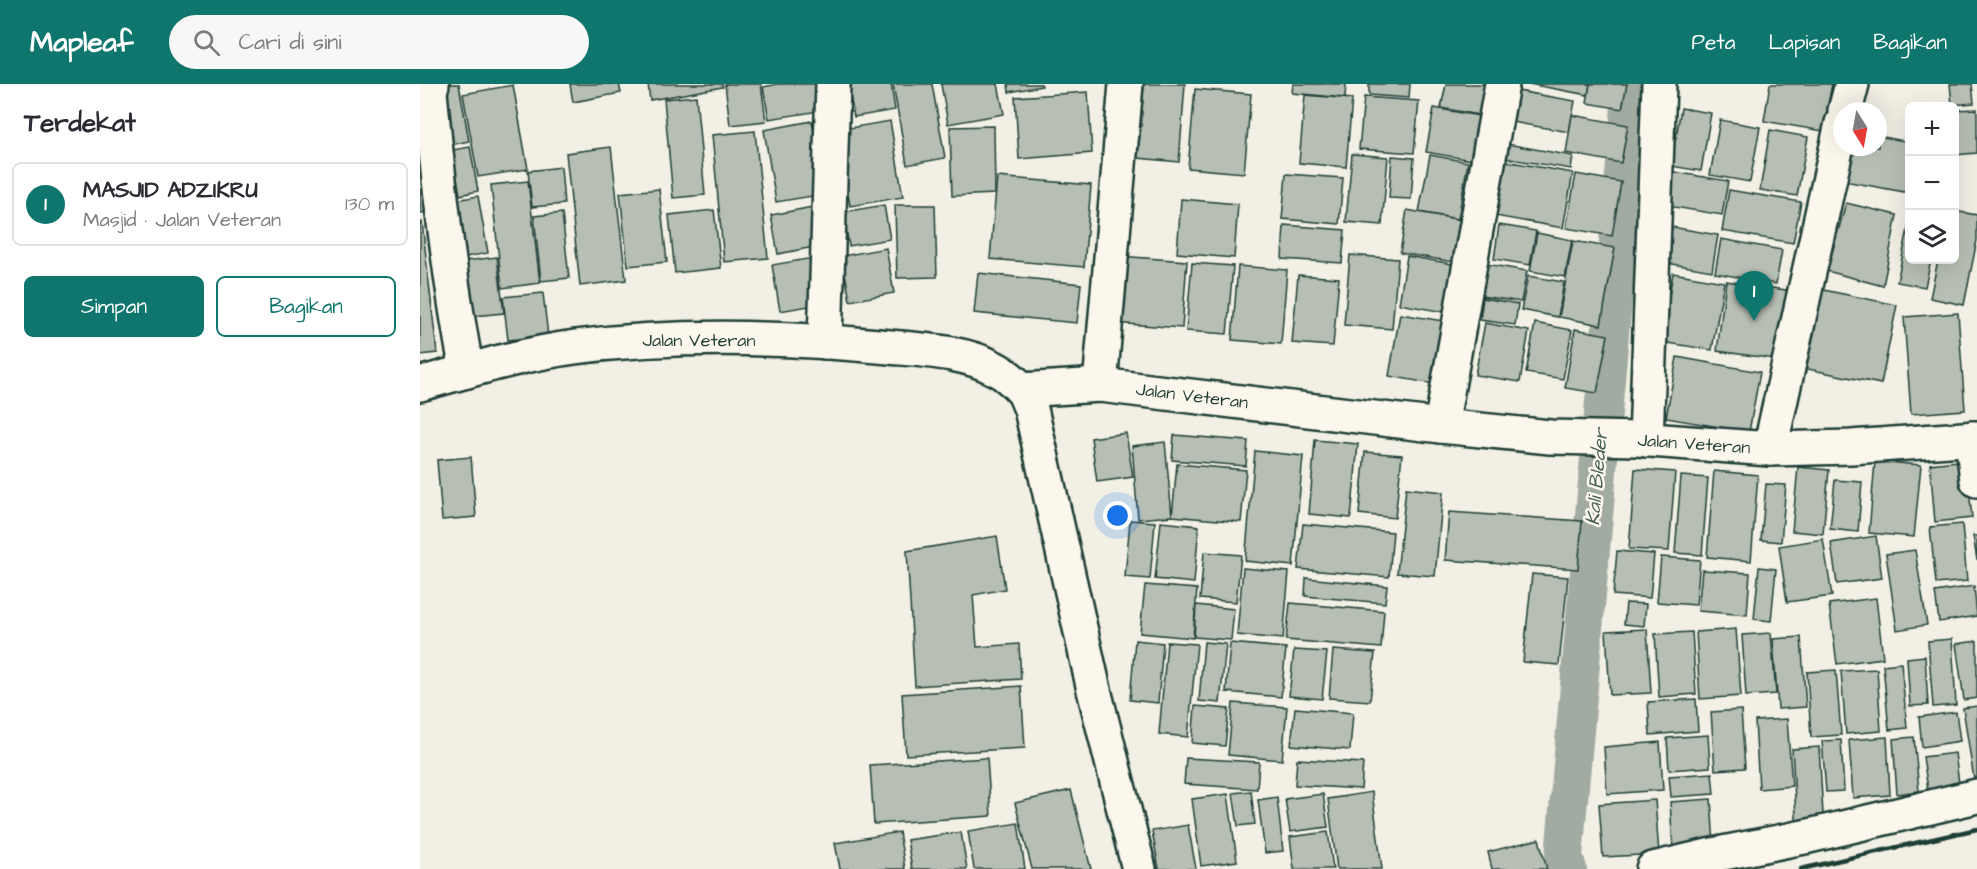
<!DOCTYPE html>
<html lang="id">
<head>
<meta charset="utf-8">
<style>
	body { margin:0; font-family:"Architects Daughter",sans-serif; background:#f7f7f7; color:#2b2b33 }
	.controls { position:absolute; right:18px; top:18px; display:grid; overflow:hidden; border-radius:9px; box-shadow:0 6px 24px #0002 }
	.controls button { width:54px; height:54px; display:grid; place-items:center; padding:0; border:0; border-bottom:2px solid #e1e1e2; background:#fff; color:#2b2b33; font:30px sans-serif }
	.compass { position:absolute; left:1413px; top:18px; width:54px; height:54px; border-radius:50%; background:#fff; box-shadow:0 6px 24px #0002; rotate:169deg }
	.you { position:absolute; left:698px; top:432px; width:21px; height:21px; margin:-15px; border:4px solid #fff; border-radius:50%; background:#1a73e8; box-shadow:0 0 0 9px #1a73e833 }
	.badge { display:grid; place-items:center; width:39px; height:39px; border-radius:50%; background:#0f766e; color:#fff; font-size:20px; font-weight:700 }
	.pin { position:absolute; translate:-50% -50px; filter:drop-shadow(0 2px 3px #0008) }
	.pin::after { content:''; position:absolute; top:32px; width:21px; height:18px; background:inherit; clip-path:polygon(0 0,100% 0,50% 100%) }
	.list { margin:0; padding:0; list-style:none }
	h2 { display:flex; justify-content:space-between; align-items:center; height:78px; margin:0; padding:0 24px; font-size:26px }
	h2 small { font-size:20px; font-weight:400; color:#7c7c81 }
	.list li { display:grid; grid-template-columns:39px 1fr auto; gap:18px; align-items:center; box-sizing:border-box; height:84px; margin:0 12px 12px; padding:0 12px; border:2px solid #e1e1e2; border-radius:9px }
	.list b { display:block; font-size:22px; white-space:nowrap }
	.list p { margin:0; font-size:20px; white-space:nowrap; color:#7c7c81 }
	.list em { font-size:20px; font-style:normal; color:#7c7c81 }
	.actions { display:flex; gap:12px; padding:18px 24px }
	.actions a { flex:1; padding:14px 0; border:2px solid #0f766e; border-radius:9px; text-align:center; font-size:21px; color:#0f766e }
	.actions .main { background:#0f766e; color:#fff }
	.icon { flex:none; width:33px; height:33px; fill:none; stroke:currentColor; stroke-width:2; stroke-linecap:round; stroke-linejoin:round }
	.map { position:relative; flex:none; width:1557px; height:785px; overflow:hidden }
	header { display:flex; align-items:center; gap:36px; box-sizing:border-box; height:84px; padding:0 30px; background:#0f766e; color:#fff }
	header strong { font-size:28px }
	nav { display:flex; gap:33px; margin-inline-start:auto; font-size:21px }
	.search { width:420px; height:54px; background:#f7f7f7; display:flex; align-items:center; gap:15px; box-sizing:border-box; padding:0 21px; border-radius:33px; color:#7c7c81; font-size:22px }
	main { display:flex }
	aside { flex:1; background:#fff }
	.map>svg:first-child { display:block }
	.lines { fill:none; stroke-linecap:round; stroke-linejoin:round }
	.canal { stroke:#a2aba1; stroke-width:38 }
	.building { fill:#b7beb3; stroke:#1f3d34; stroke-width:1.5 }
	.street-casing { stroke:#1f3d34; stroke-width:38 }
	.secondary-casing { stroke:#1f3d34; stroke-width:38 }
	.street { stroke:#fbf7ec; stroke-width:33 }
	.secondary { stroke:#fbf7ec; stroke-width:33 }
	.rail { stroke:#1f3d34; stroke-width:4.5 }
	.labels { text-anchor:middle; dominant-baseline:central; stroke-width:5; stroke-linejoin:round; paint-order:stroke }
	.street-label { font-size:18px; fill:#1f3d34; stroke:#fbf7ec }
	.water-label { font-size:20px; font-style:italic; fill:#465e55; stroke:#fbf7ec }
</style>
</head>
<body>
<header>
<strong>Mapleaf</strong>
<div class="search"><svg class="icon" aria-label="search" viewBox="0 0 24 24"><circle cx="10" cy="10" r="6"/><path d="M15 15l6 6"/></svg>Cari di sini</div>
<nav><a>Peta</a><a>Lapisan</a><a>Bagikan</a></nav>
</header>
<main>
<aside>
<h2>Terdekat<small></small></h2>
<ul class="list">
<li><span class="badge">1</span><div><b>MASJID ADZIKRU</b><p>Masjid · Jalan Veteran</p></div><em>130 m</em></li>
</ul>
<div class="actions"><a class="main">Simpan</a><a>Bagikan</a></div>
</aside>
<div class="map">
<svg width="1557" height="785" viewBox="0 0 1557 785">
	<rect width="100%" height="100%" fill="#f2f0e5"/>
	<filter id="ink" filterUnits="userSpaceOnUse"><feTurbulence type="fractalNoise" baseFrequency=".0167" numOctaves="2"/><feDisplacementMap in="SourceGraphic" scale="12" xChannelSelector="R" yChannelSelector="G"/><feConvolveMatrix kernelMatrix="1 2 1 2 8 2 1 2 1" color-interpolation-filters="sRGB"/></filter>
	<g filter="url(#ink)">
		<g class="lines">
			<!-- canal -->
			<polyline class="canal" points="1148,785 1144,772 1212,0"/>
		</g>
		<!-- building -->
		<g class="building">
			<polygon points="30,0 39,0 49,57 30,61 20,2"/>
			<polygon points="150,0 199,0 201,9 153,18"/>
			<polygon points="228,0 302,0 303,3 230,16"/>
			<polygon points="305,0 341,0 346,37 310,41"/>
			<polygon points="358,0 402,0 406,26 349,35 343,3"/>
			<polygon points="428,0 471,0 475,26 434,33"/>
			<polygon points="473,0 512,0 525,74 487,81"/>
			<polygon points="521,0 578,0 584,30 528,40"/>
			<polygon points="588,0 621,0 622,2 589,8"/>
			<polygon points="724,0 765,0 759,78 718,74"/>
			<polygon points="873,0 926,0 925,14 872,9"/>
			<polygon points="949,0 990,0 989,14 949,11"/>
			<polygon points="1026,0 1076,0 1070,33 1021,24"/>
			<polygon points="1109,0 1170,0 1168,11"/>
			<polygon points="1170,0 1207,0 1202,25 1167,19"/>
			<polygon points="1350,0 1412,0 1403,47 1344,37"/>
			<polygon points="1530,0 1552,0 1554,19 1532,21"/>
			<polygon points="93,1 108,85 58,93 43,10"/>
			<polygon points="775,5 831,10 824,89 768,84"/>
			<polygon points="1092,6 1155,17 1149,48 1086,37"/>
			<polygon points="668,8 672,69 599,75 595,13"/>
			<polygon points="885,11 932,15 926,83 879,79"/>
			<polygon points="276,12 285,111 253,114 244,15"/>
			<polygon points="944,13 999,17 994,69 939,65"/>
			<polygon points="1014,24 1059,32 1051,76 1006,68"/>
			<polygon points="1261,24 1291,29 1281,87 1251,82"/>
			<polygon points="1557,25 1557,69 1534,71 1534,26"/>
			<polygon points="1152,31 1208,41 1201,79 1146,69"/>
			<polygon points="1300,36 1340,43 1330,98 1290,91"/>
			<polygon points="392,37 405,110 356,118 344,46"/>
			<polygon points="470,37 483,113 430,122 417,46"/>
			<polygon points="574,42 575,110 532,112 530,43"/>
			<polygon points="1350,46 1388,53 1377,112 1340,106"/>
			<polygon points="335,47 348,174 304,178 292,51"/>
			<polygon points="1458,52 1490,58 1490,109 1424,97 1430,63 1458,63"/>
			<polygon points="1087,60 1153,72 1151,85 1085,74"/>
			<polygon points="50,63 58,107 40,111 32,66"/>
			<polygon points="191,63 206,196 160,202 146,69"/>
			<polygon points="932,70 968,73 962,141 926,138"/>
			<polygon points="1010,71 1048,78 1038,135 999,128"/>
			<polygon points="972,72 994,74 991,115 969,114"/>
			<polygon points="1085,77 1153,89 1143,144 1075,132"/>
			<polygon points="141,83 144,120 112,123 108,87"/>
			<polygon points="1254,88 1308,97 1302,131 1248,122"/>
			<polygon points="866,90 923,94 919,140 862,135"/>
			<polygon points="1156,90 1201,98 1192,152 1146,144"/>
			<polygon points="577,93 671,101 664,183 570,175"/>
			<polygon points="108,97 120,199 82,204 71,101"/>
			<polygon points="4,104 6,128 0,129 0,105"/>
			<polygon points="239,105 247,178 208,182 200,109"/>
			<polygon points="1309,106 1381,118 1373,159 1302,147"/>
			<polygon points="58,112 68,169 46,173 36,116"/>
			<polygon points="761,115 818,120 814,174 757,169"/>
			<polygon points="1426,119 1477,131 1463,202 1407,187"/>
			<polygon points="464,121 470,155 429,162 423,128"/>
			<polygon points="475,121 515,121 517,193 477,194"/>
			<polygon points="398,122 404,161 358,170 351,131"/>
			<polygon points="294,126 301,184 255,189 249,131"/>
			<polygon points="987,126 1047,137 1040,179 980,169"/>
			<polygon points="1534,127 1557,131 1557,156 1544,221 1510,214 1518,176 1534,176"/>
			<polygon points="142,129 149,194 121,197 114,132"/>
			<polygon points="1490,135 1490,176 1511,176 1505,203 1477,198"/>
			<polygon points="0,138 2,138 17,269 0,271"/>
			<polygon points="864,141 925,146 922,179 862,175"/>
			<polygon points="1079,141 1116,147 1110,181 1074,175"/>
			<polygon points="1252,143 1298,151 1292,187 1246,179"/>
			<polygon points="1117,149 1152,156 1145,193 1110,187"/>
			<polygon points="1301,155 1362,166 1356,200 1295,189"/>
			<polygon points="1153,157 1195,164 1181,241 1139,233"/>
			<polygon points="466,164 474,209 430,217 422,172"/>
			<polygon points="930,171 978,175 972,245 924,241"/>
			<polygon points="698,172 767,177 762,244 693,239"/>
			<polygon points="987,172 1044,182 1035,230 979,220"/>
			<polygon points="77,173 84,229 43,233 37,178"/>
			<polygon points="393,174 401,220 360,227 352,181"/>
			<polygon points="772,179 813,182 807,250 766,247"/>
			<polygon points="1066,180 1107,187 1101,218 1061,212"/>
			<polygon points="818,182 867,186 861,260 812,256"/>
			<polygon points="558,189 661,200 657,239 554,229"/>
			<polygon points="1253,189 1304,198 1292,266 1241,258"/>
			<polygon points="878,191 919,194 913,262 872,259"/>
			<polygon points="1108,192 1144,198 1138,233 1101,226"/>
			<polygon points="1306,197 1372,207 1363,276 1297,267"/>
			<polygon points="1394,204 1477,221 1461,300 1378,283"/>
			<polygon points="123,209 128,252 88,256 83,213"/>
			<polygon points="1063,214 1098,220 1095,241 1060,236"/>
			<polygon points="1538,229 1545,326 1491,330 1484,233"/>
			<polygon points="980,230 1030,238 1019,301 969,292"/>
			<polygon points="1065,239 1109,247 1100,298 1055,291"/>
			<polygon points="1115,239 1152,246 1143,295 1106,289"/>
			<polygon points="1155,245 1188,251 1177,309 1145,304"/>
			<polygon points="1257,273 1340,288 1329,348 1246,334"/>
			<polygon points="706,349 713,393 677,398 671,354"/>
			<polygon points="754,351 828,357 826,382 752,376"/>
			<polygon points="895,356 938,360 931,434 889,430"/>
			<polygon points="745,358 752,432 718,435 712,362"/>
			<polygon points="835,367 883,372 873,482 825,477"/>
			<polygon points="945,368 982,371 975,434 939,430"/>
			<polygon points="51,373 56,433 22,436 17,376"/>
			<polygon points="1546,376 1552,434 1515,438 1510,380"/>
			<polygon points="1455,377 1501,381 1494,453 1449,449"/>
			<polygon points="757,380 826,386 821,438 752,432"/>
			<polygon points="1378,383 1409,386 1403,450 1372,447"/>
			<polygon points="1215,385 1255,388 1249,467 1209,465"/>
			<polygon points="1294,387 1338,391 1331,477 1287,473"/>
			<polygon points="1261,392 1288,394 1282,471 1255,469"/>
			<polygon points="1415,396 1442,398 1438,448 1410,445"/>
			<polygon points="1346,400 1366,401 1361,458 1341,456"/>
			<polygon points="986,404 1023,408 1015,492 977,489"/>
			<polygon points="1029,428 1162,437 1158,485 1025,476"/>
			<polygon points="710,436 735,438 730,495 705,493"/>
			<polygon points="741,438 779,442 774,499 735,495"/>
			<polygon points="883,440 973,448 969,493 878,485"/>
			<polygon points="1542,440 1547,497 1516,500 1510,443"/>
			<polygon points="577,452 585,505 553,511 557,563 599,560 601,595 495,602 487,467"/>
			<polygon points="1456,452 1462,494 1417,500 1411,459"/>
			<polygon points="1553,452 1557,452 1557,476"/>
			<polygon points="1403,455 1412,512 1367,518 1359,462"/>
			<polygon points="1495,466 1507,541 1477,546 1466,470"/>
			<polygon points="1197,467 1234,470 1230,514 1193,511"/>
			<polygon points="784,468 821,471 816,518 780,515"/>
			<polygon points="1241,473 1280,476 1276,521 1237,518"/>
			<polygon points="1339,483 1356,485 1351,537 1334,535"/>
			<polygon points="823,484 869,488 863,555 817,551"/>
			<polygon points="1282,486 1330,489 1327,531 1278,527"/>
			<polygon points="1112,490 1148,493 1139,581 1103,578"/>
			<polygon points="886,494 967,502 965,519 885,512"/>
			<polygon points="725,501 777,505 773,554 720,549"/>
			<polygon points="1554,502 1557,532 1519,538 1515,508"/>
			<polygon points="1456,514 1463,574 1417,580 1409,520"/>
			<polygon points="870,519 964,527 961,564 866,556"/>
			<polygon points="1206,519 1226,520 1224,542 1204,540"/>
			<polygon points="776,521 814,525 811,556 774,553"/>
			<polygon points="1227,545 1231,609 1190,611 1186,547"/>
			<polygon points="1316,545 1321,612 1280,615 1276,548"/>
			<polygon points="1272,548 1276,610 1239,613 1235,550"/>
			<polygon points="1351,549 1356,610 1326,612 1322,551"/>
			<polygon points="1381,553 1386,623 1358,625 1353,555"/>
			<polygon points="1532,555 1536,621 1513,623 1508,557"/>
			<polygon points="715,556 743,559 738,619 710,616"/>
			<polygon points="1557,557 1557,614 1544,616 1536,560"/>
			<polygon points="747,558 777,560 768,653 739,650"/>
			<polygon points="784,558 806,560 800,619 779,617"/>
			<polygon points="810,559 866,564 861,613 806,608"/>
			<polygon points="874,566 907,568 902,615 869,612"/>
			<polygon points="913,566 955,569 950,617 909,614"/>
			<polygon points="1505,572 1508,621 1490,622 1487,574"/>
			<polygon points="1481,579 1487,644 1469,646 1463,581"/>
			<polygon points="1457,585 1461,647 1426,650 1421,587"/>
			<polygon points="1416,586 1421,651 1391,653 1387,588"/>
			<polygon points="601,602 605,664 486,671 482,610"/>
			<polygon points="1276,615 1278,647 1230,651 1228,618"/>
			<polygon points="813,619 867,623 862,676 808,671"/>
			<polygon points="775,622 809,625 805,662 772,659"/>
			<polygon points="1557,622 1557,702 1555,702 1543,624"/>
			<polygon points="875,624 933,629 930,666 871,661"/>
			<polygon points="1321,626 1325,684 1295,686 1291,628"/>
			<polygon points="1536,628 1540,657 1502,663 1499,633"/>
			<polygon points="1367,635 1372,702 1339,705 1335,637"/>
			<polygon points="1288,651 1290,683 1249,686 1247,654"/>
			<polygon points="1467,653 1470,711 1433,714 1429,656"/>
			<polygon points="1494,653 1499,707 1477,710 1473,655"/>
			<polygon points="1421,656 1424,707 1406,708 1402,657"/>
			<polygon points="1240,658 1243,706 1187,710 1184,663"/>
			<polygon points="1399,663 1404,747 1377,749 1372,665"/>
			<polygon points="1535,669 1540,707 1509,712 1503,673"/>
			<polygon points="567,674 571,732 454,740 450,681"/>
			<polygon points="766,674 839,678 837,705 764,700"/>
			<polygon points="877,675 943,679 941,705 875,701"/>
			<polygon points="1292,689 1294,710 1251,713 1249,692"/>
			<polygon points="651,706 671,785 612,785 595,719"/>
			<polygon points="831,707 835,740 818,742 813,709"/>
			<polygon points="952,708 962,785 917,785 908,715"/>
			<polygon points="808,710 817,777 781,782 772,715"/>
			<polygon points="903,710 908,743 870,748 865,715"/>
			<polygon points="857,713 863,767 845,769 838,716"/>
			<polygon points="1291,715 1294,762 1253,765 1250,718"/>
			<polygon points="1235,716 1239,770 1183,773 1179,720"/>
			<polygon points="598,739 605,785 554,785 548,747"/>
			<polygon points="768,741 776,785 739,785 732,747"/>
			<polygon points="479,748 485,785 420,785 415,759"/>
			<polygon points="541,748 547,785 492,785 487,756"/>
			<polygon points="908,748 913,785 874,785 870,753"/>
			<polygon points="1119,755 1127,785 1072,785 1068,768"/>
		</g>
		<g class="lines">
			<defs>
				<g id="street">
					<path d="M12,0L10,8C19,101 29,194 47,287"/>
					<polyline points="1425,27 1432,0"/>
					<polyline points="405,258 413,0"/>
					<polyline points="680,301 706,0"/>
					<polyline points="602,306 680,301 1021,342 1130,353 1217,355 1350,365 1431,363 1557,354"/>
					<polyline points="1021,342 1082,0"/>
					<polyline points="1552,354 1557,396"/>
					<polyline points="1226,356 1239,0"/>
					<polyline points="1350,365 1422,39"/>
					<polyline points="1233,785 1288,772 1389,752 1557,712"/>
				</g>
				<path id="secondary" d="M0,300C51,286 103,270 155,263C258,250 367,253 470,263C503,266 547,268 576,285C584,289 595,298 601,305C606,310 608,319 611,325L674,606L719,785"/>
			</defs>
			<!-- street casing -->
			<use href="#street" class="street-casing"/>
			<!-- secondary casing -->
			<use href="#secondary" class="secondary-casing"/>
			<!-- street -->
			<use href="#street" class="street"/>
			<!-- secondary -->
			<use href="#secondary" class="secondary"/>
			<!-- rail -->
			<polyline class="rail" points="1381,785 1557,745"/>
		</g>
	</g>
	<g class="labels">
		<!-- street labels -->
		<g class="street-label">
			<text x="279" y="256">Jalan Veteran</text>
			<text transform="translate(772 312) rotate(7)">Jalan Veteran</text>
			<text transform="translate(1274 360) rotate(4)">Jalan Veteran</text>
		</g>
		<!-- water labels -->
		<g class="water-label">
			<text transform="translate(1177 393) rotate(-85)">Kali Bleder</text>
		</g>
	</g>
</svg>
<div class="controls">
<button>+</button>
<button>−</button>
<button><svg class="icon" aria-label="layers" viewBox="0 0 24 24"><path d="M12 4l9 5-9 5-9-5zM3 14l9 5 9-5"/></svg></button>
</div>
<svg class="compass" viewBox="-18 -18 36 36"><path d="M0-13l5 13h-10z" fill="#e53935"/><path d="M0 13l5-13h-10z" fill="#7c7c81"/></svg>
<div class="you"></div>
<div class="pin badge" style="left:1334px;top:237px">1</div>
</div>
</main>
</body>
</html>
